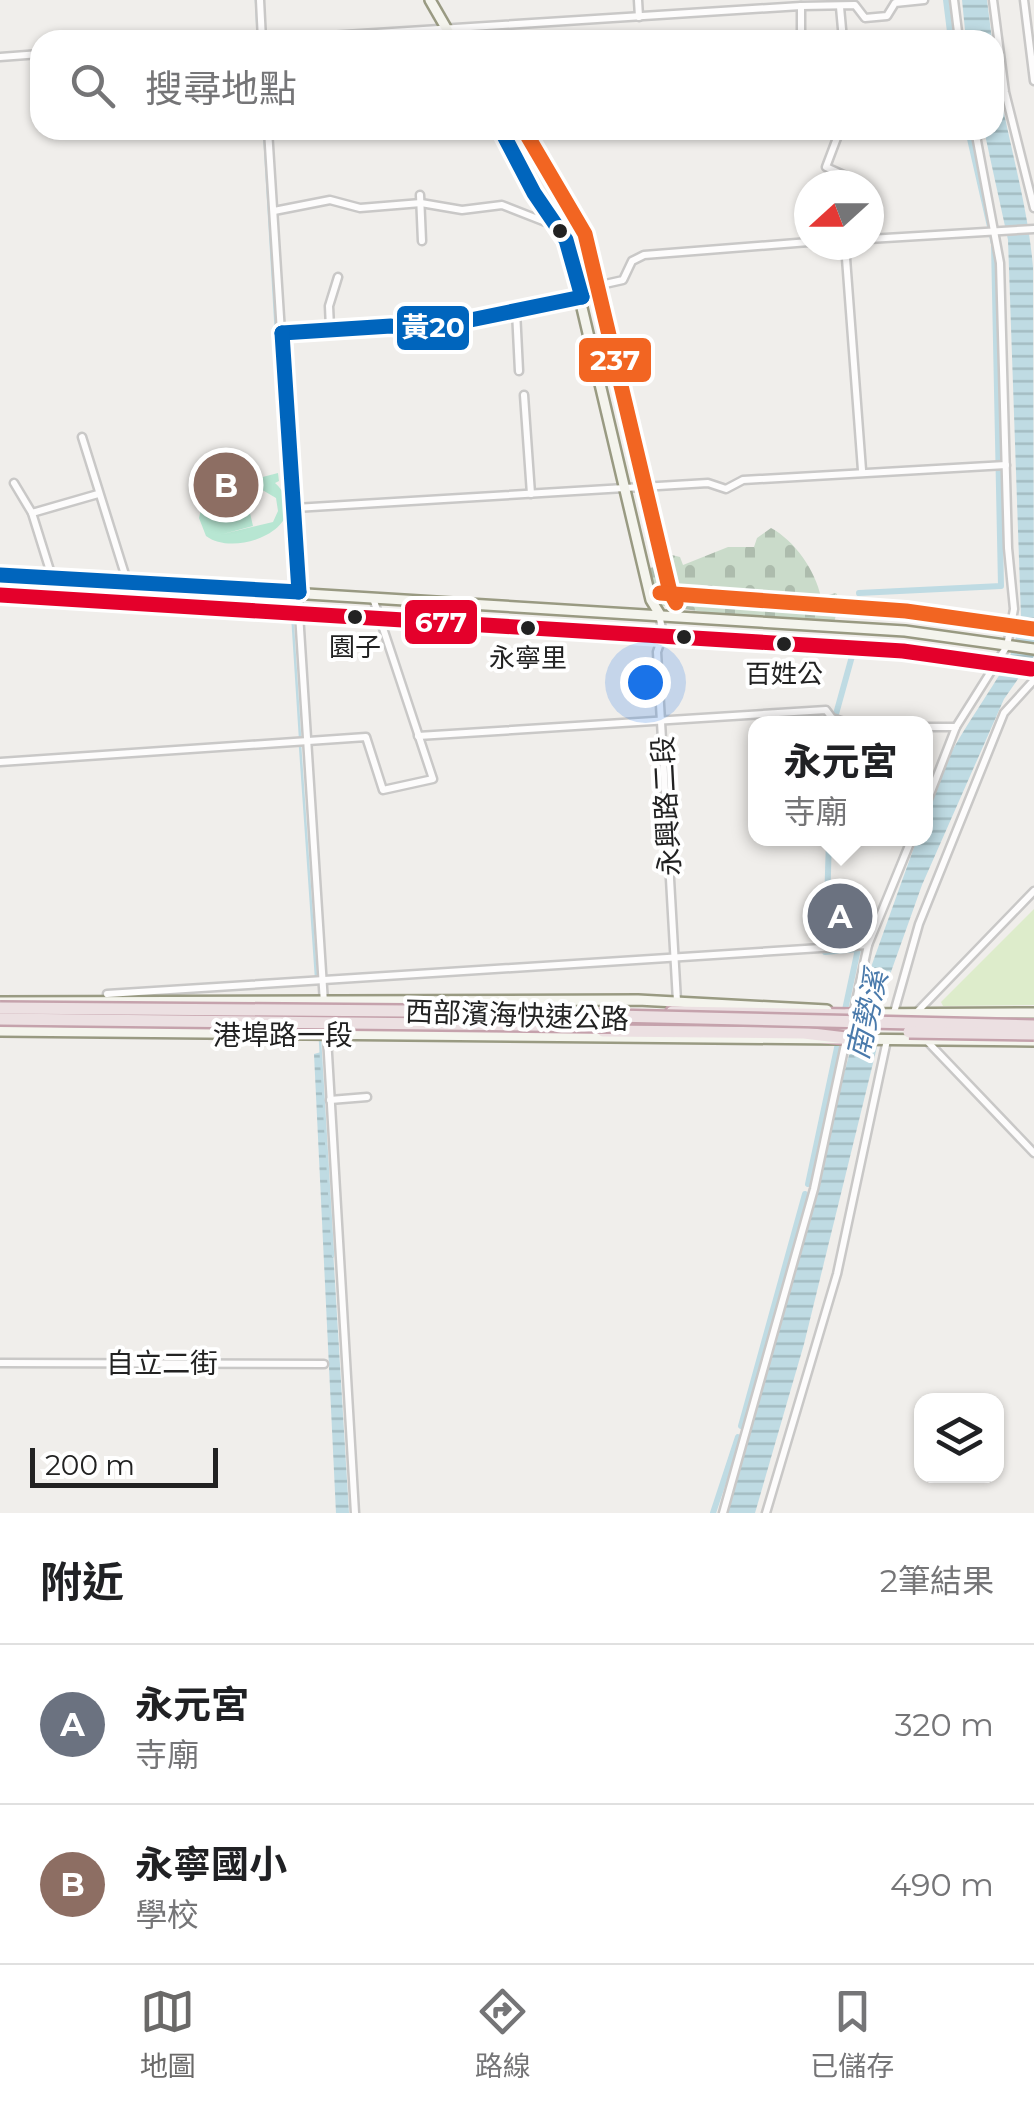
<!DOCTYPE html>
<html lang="zh-TW">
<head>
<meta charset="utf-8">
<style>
	body { margin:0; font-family:Montserrat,"Noto Sans TC",sans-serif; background:#f2f2f2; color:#202124 }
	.controls { position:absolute; right:30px; bottom:30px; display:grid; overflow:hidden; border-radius:20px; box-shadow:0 2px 8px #0004 }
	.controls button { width:90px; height:90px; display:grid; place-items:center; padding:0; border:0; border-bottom:2px solid #e0e0e0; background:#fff; color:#202124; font:50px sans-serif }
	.compass { position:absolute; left:794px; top:170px; width:90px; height:90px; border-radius:50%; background:#fff; box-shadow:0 2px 8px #0004; rotate:249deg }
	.scale { position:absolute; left:30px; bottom:25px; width:188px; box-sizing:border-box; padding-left:10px; border:5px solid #222; border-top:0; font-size:28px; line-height:35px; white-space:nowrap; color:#222; -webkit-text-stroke:8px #fff; paint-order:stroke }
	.you { position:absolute; left:645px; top:682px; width:35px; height:35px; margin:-25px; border:8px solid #fff; border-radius:50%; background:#1a73e8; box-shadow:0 0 0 15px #1a73e833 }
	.badge { display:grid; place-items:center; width:65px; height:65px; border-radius:50%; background:#6a6968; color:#fff; font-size:32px; font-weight:700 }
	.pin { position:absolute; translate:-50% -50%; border:5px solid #fff; box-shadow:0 2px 10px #0006 }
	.popup { position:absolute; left:748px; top:716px; width:185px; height:130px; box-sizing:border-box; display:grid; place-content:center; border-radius:20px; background:#fff; filter:drop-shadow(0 2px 8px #0005); font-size:32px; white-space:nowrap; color:#757577 }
	.popup b { font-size:38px; color:#202124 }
	.popup::after { content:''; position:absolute; left:50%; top:100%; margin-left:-20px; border:20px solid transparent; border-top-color:#fff }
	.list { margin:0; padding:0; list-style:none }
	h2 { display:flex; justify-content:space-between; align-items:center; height:130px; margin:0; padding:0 40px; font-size:42px }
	h2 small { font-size:32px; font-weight:400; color:#757577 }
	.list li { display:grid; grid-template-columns:65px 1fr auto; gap:30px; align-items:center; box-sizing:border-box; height:160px; padding:0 40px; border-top:2px solid #e0e0e0 }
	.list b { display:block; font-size:38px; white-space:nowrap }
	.list p { margin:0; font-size:32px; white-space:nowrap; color:#757577 }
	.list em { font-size:32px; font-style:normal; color:#757577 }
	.icon { flex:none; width:55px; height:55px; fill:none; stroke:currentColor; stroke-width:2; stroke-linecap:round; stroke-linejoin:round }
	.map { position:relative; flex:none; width:1034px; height:1513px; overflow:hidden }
	.search { position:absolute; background:#fff; box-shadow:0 2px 8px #0004; left:30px; right:30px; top:30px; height:110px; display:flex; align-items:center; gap:25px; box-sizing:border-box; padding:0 35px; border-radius:30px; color:#757577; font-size:38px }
	.sheet { height:450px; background:#fff }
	nav { display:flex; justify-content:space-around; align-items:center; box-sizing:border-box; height:140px; border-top:2px solid #e0e0e0; background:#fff; font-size:28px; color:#757577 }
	nav a { display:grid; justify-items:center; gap:5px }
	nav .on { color:#6a6968 }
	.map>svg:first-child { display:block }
	.grass { fill:#ddeccb }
	.cemetery { fill:url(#cemetery-stones) }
	.pitch { fill:#b7e6d2; fill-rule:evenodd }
	.water { fill:url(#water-rules) }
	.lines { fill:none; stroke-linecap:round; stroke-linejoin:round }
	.stream { stroke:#bfdbe3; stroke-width:2.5 }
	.canal { stroke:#bfdbe3; stroke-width:6 }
	.street-casing { stroke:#c9c8c7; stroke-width:11 }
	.secondary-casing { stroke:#999a82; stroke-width:14 }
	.highway-casing { stroke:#c5a2ac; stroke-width:16 }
	.street { stroke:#fdfcfc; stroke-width:6 }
	.secondary { stroke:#f4f4ed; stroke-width:9 }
	.highway { stroke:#ece0e2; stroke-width:11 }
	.highway-bridge-casing { stroke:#c5a2ac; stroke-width:16; stroke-linecap:butt }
	.highway-bridge { stroke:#ece0e2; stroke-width:11 }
	.bus-1-casing { stroke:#fff; stroke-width:22 }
	.bus-2-casing { stroke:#fff; stroke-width:22 }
	.bus-3-casing { stroke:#fff; stroke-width:22 }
	.bus-1 { stroke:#0065bd; stroke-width:15 }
	.bus-2 { stroke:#e4002b; stroke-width:15 }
	.bus-3 { stroke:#f26522; stroke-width:15 }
	.bus-dot { fill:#222; stroke:#fff; stroke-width:4 }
	.labels { text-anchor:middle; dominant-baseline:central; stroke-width:8; stroke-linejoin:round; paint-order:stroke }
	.bus-label { font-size:26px; fill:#222; stroke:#fff }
	.street-label { font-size:28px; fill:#222; stroke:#fff }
	.water-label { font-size:30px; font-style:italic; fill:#4a7aab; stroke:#fff }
	.line-badge { stroke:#fff; stroke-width:4 }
	.badge-label { font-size:28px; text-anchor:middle; font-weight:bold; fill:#fff }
</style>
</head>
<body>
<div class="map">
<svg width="1034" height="1513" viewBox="0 0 1034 1513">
	<defs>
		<pattern id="cemetery-stones" width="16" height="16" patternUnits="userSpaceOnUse" patternTransform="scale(2.5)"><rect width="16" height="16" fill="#cadbca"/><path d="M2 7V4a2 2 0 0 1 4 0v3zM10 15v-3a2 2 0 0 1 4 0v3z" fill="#adbcad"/></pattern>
		<pattern id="water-rules" width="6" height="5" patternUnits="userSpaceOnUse" patternTransform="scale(2.5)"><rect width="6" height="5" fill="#bfdbe3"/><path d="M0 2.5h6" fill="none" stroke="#a4bcc2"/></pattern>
	</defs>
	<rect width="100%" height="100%" fill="#f0eeeb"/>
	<!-- grass -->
	<polygon class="grass" points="1034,909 1034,1005 943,1006 941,1002"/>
	<!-- cemetery -->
	<path class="cemetery" d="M771,528C795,541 815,570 821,597L836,593L845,608L837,611L834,623L738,617L657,605L650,568L666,564L668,554L680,557L683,565L728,547H754L757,538Z"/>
	<!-- pitch -->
	<path class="pitch" d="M278,473L279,481L275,483C319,523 238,560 206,536L199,518L203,501L195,503L193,495ZM259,488L276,498L278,511L273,522L223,534L253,526L246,496L214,503Z"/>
	<!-- water -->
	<g class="water">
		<polygon points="962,0 987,0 992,40 966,40"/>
		<path d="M994,55C1003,127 1027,195 1033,267L1034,656L1004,699L922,885L882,997L861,995L917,839L925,838C925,775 977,715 1007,662C1014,649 1017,632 1021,617L1008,240L984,130H994Z"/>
		<polygon points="877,1047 804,1344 755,1513 723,1513 851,1048"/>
		<polygon points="321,1052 349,1513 336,1513 314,1054"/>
	</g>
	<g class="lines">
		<!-- stream -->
		<g class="stream">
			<polyline points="256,0 258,40"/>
			<polyline points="264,130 291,588"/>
			<polyline points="291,596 300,737"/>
			<polyline points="300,745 316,977"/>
			<polyline points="320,1040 333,1256"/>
		</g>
		<!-- canal -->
		<g class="canal">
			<polyline points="946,0 951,40"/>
			<polyline points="859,593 1001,586 994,244 968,130"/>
			<polyline points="836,714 854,649"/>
			<polyline points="826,941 829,838"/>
			<polyline points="825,952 858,949 845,1010"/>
			<polyline points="857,1055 870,989"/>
			<polyline points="808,1184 838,1043"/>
			<polyline points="741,1426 805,1194"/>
			<polyline points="713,1513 738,1437"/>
		</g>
		<defs>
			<g id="street">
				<polyline points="260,0 262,40"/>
				<polyline points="638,0 639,17"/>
				<polyline points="954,0 959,40"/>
				<polyline points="993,0 1005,92 1034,208"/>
				<polyline points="1024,0 1034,81"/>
				<polyline points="840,7 843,40"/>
				<polyline points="266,40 801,6 855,5 865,18 887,16 895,3 924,0"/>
				<polyline points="801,40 801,6"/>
				<polyline points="0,57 40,54"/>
				<polyline points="268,130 324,1003"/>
				<polyline points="840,130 826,167 846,176 845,185"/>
				<polyline points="420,195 422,241"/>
				<polyline points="274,211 330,200 360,208 421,203 462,210 502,205 553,225"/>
				<polyline points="869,239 1034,229"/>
				<polyline points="845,245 862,470"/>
				<polyline points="516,311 519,371"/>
				<polyline points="330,328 329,306 338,277"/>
				<polyline points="282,333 391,326 417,331 582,297 587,288 623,280 632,261 644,255 809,242"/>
				<polyline points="524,395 531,494"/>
				<polyline points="82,437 127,581"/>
				<polyline points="14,483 32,513"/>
				<polyline points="295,508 708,483 726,489 743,480 1006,465"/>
				<polyline points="52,577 32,513 98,494"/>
				<polyline points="659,614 663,634 657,652 677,1001"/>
				<polyline points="925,727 956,727"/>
				<polyline points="418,736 826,710 832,718 850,724"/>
				<polyline points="0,762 366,737 383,790 433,779 373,598"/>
				<polyline points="925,807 956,727 1007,646 1014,609 1008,548 1000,263 975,130"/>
				<polyline points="107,994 868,945"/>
				<polyline points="917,1012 1034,891"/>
				<polyline points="853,1015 868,945 912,838"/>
				<polyline points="893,1016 919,924 1004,713 1034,680"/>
				<polyline points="326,1020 355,1513"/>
				<polyline points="927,1041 1034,1153"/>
				<polyline points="330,1100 367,1097"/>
				<polyline points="0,1363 324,1364"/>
				<polyline points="723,1513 814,1189 846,1040"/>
				<polyline points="766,1513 837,1274 887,1040"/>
			</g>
			<g id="secondary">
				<polyline points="430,0 453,40"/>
				<polyline points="501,130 534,193 566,240 651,600 659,613"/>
				<polyline points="0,575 905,631 1034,649"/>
				<polyline points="0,1002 638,1000 827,1010"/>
				<polyline points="847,1014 1034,1013"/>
				<polyline points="269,1016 494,1019"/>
				<polyline points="0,1031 1034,1041"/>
			</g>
			<g id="highway">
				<polyline points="672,1012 853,1015"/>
				<polyline points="603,1031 804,1033 846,1038"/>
			</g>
		</defs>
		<!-- street casing -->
		<use href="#street" class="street-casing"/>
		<!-- secondary casing -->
		<use href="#secondary" class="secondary-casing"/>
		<!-- highway casing -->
		<use href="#highway" class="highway-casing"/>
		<!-- street -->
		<use href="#street" class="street"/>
		<!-- secondary -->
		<use href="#secondary" class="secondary"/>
		<!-- highway -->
		<use href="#highway" class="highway"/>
		<defs>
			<g id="highway-bridge">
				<polyline points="0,1008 407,1011 1034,1026"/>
				<polyline points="0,1019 611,1026"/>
				<polyline points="909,1032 1034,1034"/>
			</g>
		</defs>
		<!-- highway-bridge casing -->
		<use href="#highway-bridge" class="highway-bridge-casing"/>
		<!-- highway-bridge -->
		<use href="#highway-bridge" class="highway-bridge"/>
		<defs>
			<g id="bus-1">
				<polyline points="501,130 534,193 566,240 582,297"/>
				<polyline points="282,333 391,326 417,331 582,297"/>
				<polyline points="282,333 299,592"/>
				<polyline points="0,575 299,592"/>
			</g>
			<polyline id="bus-2" points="0,595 903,651 1031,669"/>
			<g id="bus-3">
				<polyline points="524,130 585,234 670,592 676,603"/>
				<polyline points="660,593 906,611 1034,629"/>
			</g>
		</defs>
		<!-- bus-1 casing -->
		<use href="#bus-1" class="bus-1-casing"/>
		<!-- bus-2 casing -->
		<use href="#bus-2" class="bus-2-casing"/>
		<!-- bus-3 casing -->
		<use href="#bus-3" class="bus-3-casing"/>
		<!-- bus-1 -->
		<use href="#bus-1" class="bus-1"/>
		<!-- bus-2 -->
		<use href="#bus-2" class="bus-2"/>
		<!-- bus-3 -->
		<use href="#bus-3" class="bus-3"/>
	</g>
	<!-- markers -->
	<g class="bus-dot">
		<circle cx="560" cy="231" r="9"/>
		<circle cx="355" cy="617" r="9"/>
		<circle cx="528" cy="628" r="9"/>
		<circle cx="684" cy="637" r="9"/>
		<circle cx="784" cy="644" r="9"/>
	</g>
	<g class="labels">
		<!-- bus labels -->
		<g class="bus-label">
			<text x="355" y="647">園子</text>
			<text x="528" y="658">永寧里</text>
			<text x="784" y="674">百姓公</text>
		</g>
		<!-- street labels -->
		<g class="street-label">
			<text transform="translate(666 806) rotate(-93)">永興路二段</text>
			<text transform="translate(517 1015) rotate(2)">西部濱海快速公路</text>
			<text x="283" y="1035">港埠路一段</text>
			<text x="162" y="1363">自立二街</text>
		</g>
		<!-- water labels -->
		<g class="water-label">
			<text transform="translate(867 1015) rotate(-77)">南勢溪</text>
		</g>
	</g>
	<g class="line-badge">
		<rect x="395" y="304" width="76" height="48" rx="10" fill="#0065bd"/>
		<rect x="577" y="336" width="76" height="48" rx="10" fill="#f26522"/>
		<rect x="403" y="598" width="76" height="48" rx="10" fill="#e4002b"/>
	</g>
	<g class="badge-label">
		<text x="433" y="337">黃20</text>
		<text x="615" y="370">237</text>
		<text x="441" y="632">677</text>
	</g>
</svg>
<div class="controls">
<button><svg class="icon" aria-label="layers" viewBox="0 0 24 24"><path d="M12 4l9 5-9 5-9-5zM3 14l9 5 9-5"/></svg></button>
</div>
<svg class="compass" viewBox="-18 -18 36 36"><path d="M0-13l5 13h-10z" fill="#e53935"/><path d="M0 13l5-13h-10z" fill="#757577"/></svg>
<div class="scale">200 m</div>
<div class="you"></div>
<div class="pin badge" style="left:840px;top:916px;background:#6b7280">A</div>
<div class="popup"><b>永元宮</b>寺廟</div>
<div class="pin badge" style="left:226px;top:485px;background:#8d6e63">B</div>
<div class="search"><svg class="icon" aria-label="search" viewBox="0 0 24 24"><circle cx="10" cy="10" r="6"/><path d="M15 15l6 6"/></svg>搜尋地點</div>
</div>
<section class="sheet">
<h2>附近<small>2筆結果</small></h2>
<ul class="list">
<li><span class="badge" style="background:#6b7280">A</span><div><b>永元宮</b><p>寺廟</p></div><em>320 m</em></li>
<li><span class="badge" style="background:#8d6e63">B</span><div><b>永寧國小</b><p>學校</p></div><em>490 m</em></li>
</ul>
</section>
<nav>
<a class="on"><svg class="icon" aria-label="map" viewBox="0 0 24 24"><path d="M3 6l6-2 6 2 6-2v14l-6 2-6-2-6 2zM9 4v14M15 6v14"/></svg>地圖</a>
<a><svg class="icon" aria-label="directions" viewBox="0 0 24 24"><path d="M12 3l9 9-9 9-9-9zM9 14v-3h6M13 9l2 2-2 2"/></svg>路線</a>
<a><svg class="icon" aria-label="saved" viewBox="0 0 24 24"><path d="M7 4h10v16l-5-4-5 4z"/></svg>已儲存</a>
</nav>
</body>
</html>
